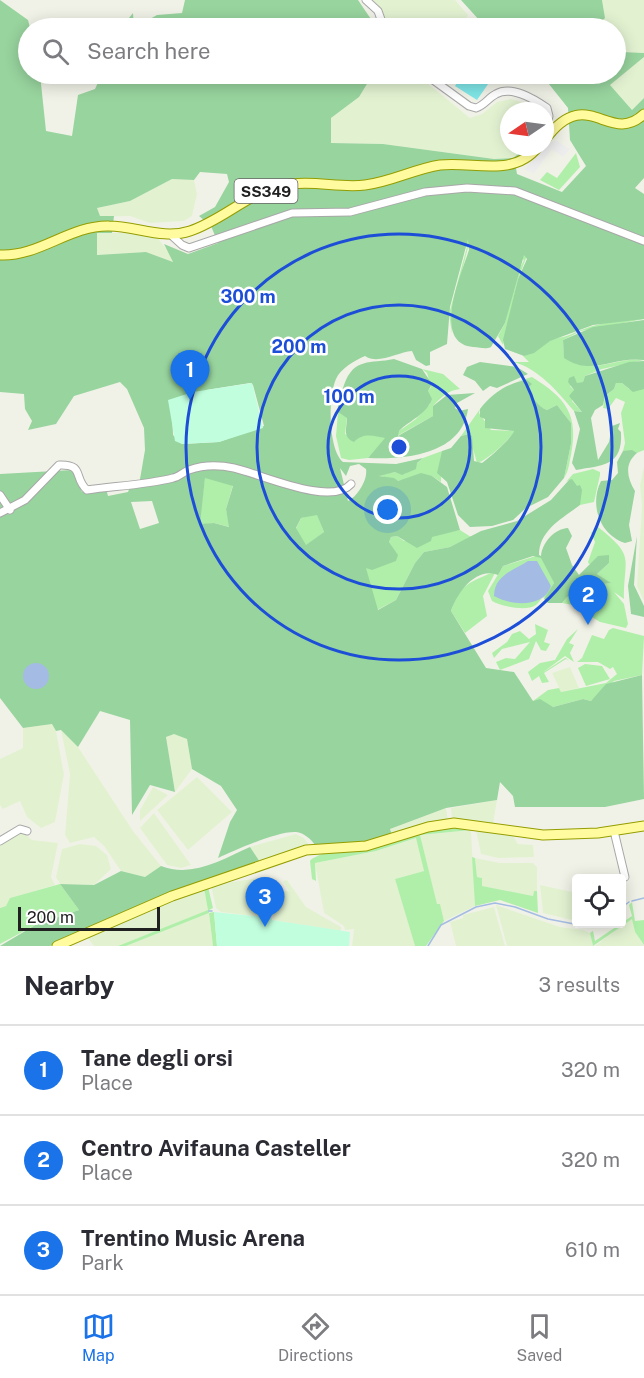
<!DOCTYPE html>
<html lang="en">
<head>
<meta charset="utf-8">
<style>
	body { margin:0; font-family:"Public Sans",sans-serif; background:#f7f7f7; color:#2b2b33 }
	.controls { position:absolute; right:18px; bottom:18px; display:grid; overflow:hidden; border-radius:6px; box-shadow:0 3px 15px #0003 }
	.controls button { width:54px; height:54px; display:grid; place-items:center; padding:0; border:0; border-bottom:2px solid #e1e1e2; background:#fff; color:#2b2b33; font:30px sans-serif }
	.compass { position:absolute; left:500px; top:102px; width:54px; height:54px; border-radius:50%; background:#fff; box-shadow:0 3px 15px #0003; rotate:257deg }
	.scale { position:absolute; left:18px; bottom:15px; width:142px; box-sizing:border-box; padding-left:6px; border:3px solid #212121; border-top:0; font-size:16px; line-height:21px; white-space:nowrap; color:#212121; -webkit-text-stroke:4px #fff; paint-order:stroke }
	.you { position:absolute; left:388px; top:510px; width:21px; height:21px; margin:-15px; border:4px solid #fff; border-radius:50%; background:#1a73e8; box-shadow:0 0 0 9px #1a73e833 }
	.badge { display:grid; place-items:center; width:39px; height:39px; border-radius:50%; background:#1a73e8; color:#fff; font-size:20px; font-weight:700 }
	.pin { position:absolute; translate:-50% -50px; filter:drop-shadow(0 2px 3px #0008) }
	.pin::after { content:''; position:absolute; top:32px; width:21px; height:18px; background:inherit; clip-path:polygon(0 0,100% 0,50% 100%) }
	.list { margin:0; padding:0; list-style:none }
	h2 { display:flex; justify-content:space-between; align-items:center; height:78px; margin:0; padding:0 24px; font-size:26px }
	h2 small { font-size:20px; font-weight:400; color:#7c7c81 }
	.list li { display:grid; grid-template-columns:39px 1fr auto; gap:18px; align-items:center; box-sizing:border-box; height:90px; padding:0 24px; border-top:2px solid #e1e1e2 }
	.list b { display:block; font-size:22px; white-space:nowrap }
	.list p { margin:0; font-size:20px; white-space:nowrap; color:#7c7c81 }
	.list em { font-size:20px; font-style:normal; color:#7c7c81 }
	.icon { flex:none; width:33px; height:33px; fill:none; stroke:currentColor; stroke-width:2; stroke-linecap:round; stroke-linejoin:round }
	.map { position:relative; flex:none; width:644px; height:946px; overflow:hidden }
	.search { position:absolute; background:#fff; box-shadow:0 3px 15px #0003; left:18px; right:18px; top:18px; height:66px; display:flex; align-items:center; gap:15px; box-sizing:border-box; padding:0 21px; border-radius:33px; color:#7c7c81; font-size:22px }
	.sheet { height:348px; background:#fff }
	nav { display:flex; justify-content:space-around; align-items:center; box-sizing:border-box; height:84px; border-top:2px solid #e1e1e2; background:#fff; font-size:16px; color:#7c7c81 }
	nav a { display:grid; justify-items:center; gap:3px }
	nav .on { color:#1a73e8 }
	.map>svg:first-child { display:block }
	.farmland { fill:#e2f2d1 }
	.grass { fill:#b0efa9 }
	.forest { fill:#98d49e; fill-rule:evenodd }
	.park { fill:#c1fede }
	.pitch { fill:#7fe6e7 }
	.parking { fill:#ededed }
	.water { fill:#a4bce3 }
	.lines { fill:none; stroke-linecap:round; stroke-linejoin:round }
	.stream { stroke:#a4bce3; stroke-width:1.5 }
	.minor-casing { stroke:#a8a8a8; stroke-width:9 }
	.major-casing { stroke:#949d00; stroke-width:11 }
	.minor { stroke:#fff; stroke-width:7 }
	.major { stroke:#fffb9e; stroke-width:9 }
	.ring { fill:none; stroke:#1d4ed8; stroke-width:3 }
	.labels { text-anchor:middle; dominant-baseline:central; stroke-width:5; stroke-linejoin:round; paint-order:stroke }
	.shield { fill:#fff; stroke:#646464; stroke-width:1.5 }
	.shield-label { font-size:15px; font-weight:bold; fill:#212121 }
	.centre { fill:#1d4ed8; stroke:#fff; stroke-width:3 }
	.ring-label { font-size:18px; text-anchor:middle; font-weight:bold; fill:#1d4ed8; stroke:#fff; stroke-width:5; stroke-linejoin:round; paint-order:stroke }
</style>
</head>
<body>
<div class="map">
<svg width="644" height="946" viewBox="0 0 644 946">
	<rect width="100%" height="100%" fill="#f1f2e7"/>
	<!-- farmland -->
	<g class="farmland">
		<polygon points="373,0 455,0 468,15 460,28 388,28 381,9"/>
		<polygon points="602,0 644,0 644,53 622,52 616,57 616,28 594,28 605,18"/>
		<polygon points="644,57 644,98 632,110 610,85"/>
		<polygon points="373,74 416,74 470,118 482,114 497,102 511,99 533,106 536,111 509,111 509,147 528,147 513,158 494,159 383,144 331,143 331,118 359,97"/>
		<polygon points="172,179 194,180 197,194 192,216 184,221 150,223 130,216 100,217 97,208 130,201"/>
		<polygon points="97,233 130,233 157,237 172,257 173,262 146,252 97,255"/>
		<polygon points="644,466 644,601 637,586 642,506 640,485"/>
		<polygon points="570,667 579,688 561,692 552,673"/>
		<polygon points="52,724 56,731 64,774 55,822 41,828 27,817 20,801 3,809 0,805 0,759 23,748 23,728"/>
		<polygon points="61,730 78,747 133,831 161,866 145,877 121,871 104,846 94,837 70,843 65,835 70,774"/>
		<polygon points="174,733 187,739 192,769 175,792 166,737"/>
		<polygon points="197,777 232,812 188,850 157,810"/>
		<polygon points="153,787 168,795 140,821 140,810"/>
		<polygon points="497,800 493,824 452,820 451,808"/>
		<polygon points="446,808 448,820 392,835 390,829"/>
		<polygon points="154,813 191,865 181,868 167,865 140,828"/>
		<polygon points="471,830 475,906 444,921 440,904 437,905 420,835"/>
		<polygon points="21,831 32,840 58,843 51,877 55,885 11,898 6,906 0,908 0,843"/>
		<polygon points="476,831 513,836 518,844 533,845 534,857 498,858 481,854"/>
		<polygon points="296,834 304,838 309,845 260,862 250,847"/>
		<polygon points="417,838 424,871 395,879 415,946 352,946 354,929 345,930 344,926 324,913 315,863 376,851"/>
		<polygon points="80,844 96,846 107,855 111,869 94,885 60,884 56,877 62,849"/>
		<polygon points="475,858 500,863 533,863 537,867 537,891 534,891 533,896 481,886 482,878 477,877"/>
		<polygon points="267,877 269,889 258,889 257,892 269,893 270,918 221,912 216,908 211,885"/>
		<polygon points="287,880 306,907 341,927 341,932 273,920 272,890 289,891 283,881"/>
		<polygon points="540,885 572,892 572,896 576,897 576,921 543,913"/>
		<polygon points="204,888 209,910 118,946 94,946 86,936"/>
		<polygon points="496,905 560,927 583,930 590,933 593,946 507,946"/>
		<polygon points="494,907 505,946 456,946 450,922 463,918 463,915"/>
		<polygon points="209,913 213,946 126,946"/>
		<polygon points="632,918 635,932 644,946 595,946"/>
	</g>
	<!-- grass -->
	<g class="grass">
		<polygon points="576,153 580,167 559,190 540,180 547,172 557,178"/>
		<polygon points="456,233 528,253 518,279 503,345 498,336 505,323 516,276 524,260 470,240 451,313 452,334 449,314 467,247"/>
		<path d="M644,319L581,331L563,340L564,355C588,379 616,356 644,360L602,369L585,376L583,382L570,386L574,390L572,401L582,412L574,411C558,392 538,368 513,362H529L523,356C534,352 541,345 551,340C559,337 567,337 574,333C597,323 619,319 644,319Z"/>
		<path d="M422,369L443,374L460,389C449,390 441,397 433,406V416L397,436L399,431L416,419L430,404L428,391L431,387L427,373Z"/>
		<path d="M532,377C566,398 579,415 571,455C569,463 569,471 564,478L571,444V423L557,405L547,410C535,406 528,392 527,380L518,381Z"/>
		<polygon points="616,383 622,383 629,389 644,389 644,450 637,453 623,451 625,443 621,413 625,402 616,398 608,409 603,408 605,396 614,389"/>
		<path d="M480,409L479,413L491,430L514,431C511,439 485,462 477,463L469,434L461,436Z"/>
		<path d="M338,412L347,417L345,434L356,440C363,431 375,436 386,438L368,458L349,460L341,458L336,436Z"/>
		<polygon points="442,451 441,482 432,476 397,481 378,475 395,472 405,474 423,458"/>
		<path d="M593,469L600,472V475L594,502L580,505C578,491 581,490 569,480L566,482L573,474Z"/>
		<polygon points="205,477 233,485 226,509 230,527 214,523 199,525"/>
		<polygon points="317,514 324,532 306,546 296,529 301,518"/>
		<path d="M598,527C636,557 624,557 624,599L614,592L624,604L628,624L626,628L600,622L573,605L562,603L567,597L579,595L587,586L610,583L597,574L609,563L589,564L588,562L595,542L591,533Z"/>
		<polygon points="460,530 471,537 450,547 424,552 415,563 396,600 377,610 365,566 390,563 397,555 389,542 391,537 397,536 404,541"/>
		<path d="M536,556L541,557L554,583L547,597L543,598L548,588C544,593 541,601 536,605C526,612 501,606 492,601L488,591L503,566Z"/>
		<path d="M491,573H495L483,596L487,616L465,633L451,611C460,585 468,583 491,573Z"/>
		<polygon points="535,624 548,630 544,642 550,644 546,651 541,650 536,641 529,659 500,670 496,662 506,658 515,659 530,642 502,649 494,658 492,653 507,642 512,634 520,631 529,639 536,634"/>
		<polygon points="613,628 644,636 642,675 614,681 591,701 583,699 553,707 533,701 548,690 559,688 561,692 606,683 617,674 613,667 610,669 598,662 577,662 582,658 592,635 604,639 609,630"/>
		<polygon points="578,629 569,643 574,645 570,653 574,662 565,656 542,673 565,658 566,658 569,661 566,659 544,673 549,682 542,683 539,676 532,681 528,672 540,663 555,660 567,639"/>
		<polygon points="585,664 602,666 610,679 586,686 578,668"/>
		<path d="M471,827V830L420,835L437,904H440L444,921L426,946H415L395,879L424,871L416,838L376,851L315,863L316,881L312,879L310,861C321,847 450,825 471,827Z"/>
		<polygon points="472,857 475,858 477,877 482,878 482,886 533,896 534,891 537,891 538,913 500,900 475,906"/>
		<polygon points="60,884 79,910 37,924 0,944 0,908 6,906 10,898"/>
		<polygon points="208,887 213,908 209,910 209,913 214,912 217,946 213,946 209,913 126,946 118,946 208,910 204,888"/>
		<polygon points="632,902 635,921 644,920 644,945 635,932 632,919 593,946 590,933 593,931 595,941 632,916 629,905"/>
	</g>
	<!-- forest -->
	<g class="forest">
		<path d="M0,0L28,20L30,28L28,74H40L46,131L72,136L78,95L95,89L102,74H373L359,97L331,118V143L383,144L494,159L513,158L528,147H535L515,163L517,174L562,192L586,166L570,140L568,108L541,74H616V57L622,52L644,53V57L610,85L632,110L644,98V178L635,188L644,194V319L593,325L550,341L534,353L524,356L505,349L503,340L518,279L527,259L524,255L505,323L491,347C484,350 481,347 473,347C431,343 461,275 469,250L468,239L450,307L447,344L430,352V365L426,366L416,360L412,351C398,352 378,365 365,356C355,360 340,369 336,379C328,396 328,450 343,462L396,464L423,458L417,463L416,469L402,475L395,472L379,476L394,478L398,481L421,473L432,476L447,487L460,530L432,537L431,541L417,548L397,536L391,537L389,542L398,555L396,561L372,570L366,568L378,610L396,600L415,563L424,552L450,547L481,531L517,521L551,500L569,480L572,479L577,486L580,485L582,490L580,505C563,518 539,530 539,555L541,556C542,543 554,529 568,528L572,536L566,548L572,565L579,575L598,556L609,555V563L597,574L611,583L587,586L579,595L567,597L562,603H548L544,599L554,583L541,558L533,556L503,566L498,575C476,566 457,593 451,611L486,668L514,672L533,701L540,699L553,707L583,699L591,701L606,684L642,675L644,799L605,807H515L513,796L500,782L497,800L446,808L390,829L392,835L378,841L315,845C311,839 304,833 296,832C277,831 236,850 218,858L230,822L237,810L221,786L192,769L187,739L174,734L166,737L175,792L150,785L132,815L130,720L100,711L78,747L61,730L56,731L52,724L23,728L0,698V474L72,470L82,492L106,488L108,496L128,492L130,487L139,485L145,450L144,428L127,389L120,382L74,396L56,424L28,430L32,421L25,409L24,394L0,392ZM200,172L227,174L229,182L215,207L199,216L211,226L218,243L188,254L164,244L173,262L146,252L97,255V233H112L114,216H100L97,208L130,201L172,179L194,180ZM250,383L253,385L264,426L219,442L182,444L173,435L172,412L206,390ZM359,464L366,469C368,480 357,497 348,501L340,468L346,476L350,466ZM205,478L233,486L226,509L229,527L214,523L200,524ZM152,501L159,523L140,529L131,502ZM317,515L324,532L306,545L296,528L301,518Z"/>
		<polygon points="185,0 358,0 377,28 121,28 133,13 134,28 157,15 182,13"/>
		<polygon points="461,0 602,0 605,18 594,28 481,28 480,21"/>
		<path d="M644,320V360C613,356 592,377 564,358L563,340L593,327Z"/>
		<path d="M394,359L422,369L432,384L428,391L432,399C426,415 410,420 399,431L398,436L433,416V406L447,395L475,393L457,403L455,408L459,411L468,409C462,454 406,460 368,458L385,438C374,436 363,432 354,442C342,437 347,428 347,418L338,412C337,401 341,395 344,385C354,357 370,364 394,359Z"/>
		<path d="M644,361V389L633,392L622,383H616L614,389L605,396L603,405L595,410L591,418L598,460L609,442L612,426L620,423L618,429L621,432C623,467 602,465 576,470L572,463L580,429L574,411L582,412L569,396L574,390L568,382L569,378L574,376L577,383L583,382L585,376L629,362Z"/>
		<polygon points="480,362 517,367 528,374 497,388 490,386 483,391 475,381 463,375 467,367"/>
		<path d="M527,380L532,384L528,388C532,397 538,407 547,410L557,405L571,423V444L564,478L548,497L526,508L513,520L492,526L470,527L458,515L447,482L437,473L442,451L451,448L461,436L469,434L472,436L474,461L482,463C490,457 511,439 514,431L485,428V419L480,417V409C491,394 509,382 527,380Z"/>
		<path d="M632,450L637,453C624,464 627,478 635,491L629,525L632,541L625,543C600,535 589,505 601,481L612,480L618,473L617,462L623,451Z"/>
		<polygon points="637,536 634,585 644,606 644,617 631,614 628,586"/>
		<path d="M250,847L260,862L50,946H0L37,924L79,910L60,884L94,885L121,871L145,877L161,866C192,878 221,860 250,847Z"/>
	</g>
	<!-- park -->
	<g class="park">
		<polygon points="252,383 263,428 219,442 182,444 175,441 168,400 193,392"/>
		<polygon points="214,912 272,918 272,920 350,932 349,946 217,946"/>
	</g>
	<!-- pitch -->
	<polygon class="pitch" points="463,74 495,74 477,100 455,86"/>
	<!-- parking -->
	<polygon class="parking" points="557,141 570,149 563,157 552,149 534,173 524,170 550,142"/>
	<!-- water -->
	<g class="water">
		<path d="M528,561H537L551,586C544,608 511,606 494,596C494,575 514,570 528,561Z"/>
		<circle cx="36" cy="676" r="13"/>
	</g>
	<g class="lines">
		<!-- stream -->
		<g class="stream">
			<polyline points="632,901 644,898"/>
			<polyline points="622,907 629,902"/>
			<polyline points="209,911 212,911"/>
			<polyline points="428,946 441,925 476,907 495,903 515,907 548,919 590,927 596,924"/>
		</g>
		<defs>
			<g id="minor">
				<polyline points="366,0 378,11 384,28"/>
				<path d="M425,74L469,106L476,108C485,105 488,98 496,94C512,85 534,99 547,108L549,116L545,134"/>
				<polyline points="171,235 182,245 189,248 292,213 350,212 425,192 467,188 515,191 644,241"/>
				<polyline points="0,495 10,510"/>
				<path d="M0,513L25,500L59,465C85,464 73,478 87,490C115,486 145,485 173,478C179,477 183,472 189,470C203,465 220,465 234,468C261,474 331,507 351,484"/>
				<polyline points="614,831 625,877"/>
				<polyline points="0,841 20,829 27,831"/>
			</g>
			<g id="major">
				<path d="M545,140C587,82 609,147 644,114"/>
				<path d="M0,255C39,257 70,225 109,226C136,226 163,240 190,231C226,219 254,187 292,184C317,181 341,188 365,185C391,182 414,169 440,165C474,161 513,178 538,147"/>
				<polyline points="57,946 172,896 306,850 366,846 428,827 454,823 543,835 598,833 644,826"/>
			</g>
		</defs>
		<!-- minor casing -->
		<use href="#minor" class="minor-casing"/>
		<!-- major casing -->
		<use href="#major" class="major-casing"/>
		<!-- minor -->
		<use href="#minor" class="minor"/>
		<!-- major -->
		<use href="#major" class="major"/>
	</g>
	<!-- distance rings -->
	<g class="ring">
		<circle cx="399" cy="447" r="71"/>
		<circle cx="399" cy="447" r="142"/>
		<circle cx="399" cy="447" r="213"/>
	</g>
	<g class="labels">
		<!-- shield labels -->
		<rect class="shield" x="234.5" y="179" width="63" height="24" rx="4.5"/>
		<g class="shield-label">
			<text x="266" y="191">SS349</text>
		</g>
	</g>
	<circle cx="399" cy="447" r="9" class="centre"/>
	<g class="ring-label">
		<text x="248" y="303">300 m</text>
		<text x="299" y="353">200 m</text>
		<text x="349" y="403">100 m</text>
	</g>
</svg>
<div class="controls">
<button><svg class="icon" aria-label="locate" viewBox="0 0 24 24"><circle cx="12" cy="12" r="6"/><path d="M12 2v4M12 18v4M2 12h4M18 12h4"/></svg></button>
</div>
<svg class="compass" viewBox="-18 -18 36 36"><path d="M0-13l5 13h-10z" fill="#e53935"/><path d="M0 13l5-13h-10z" fill="#7c7c81"/></svg>
<div class="scale">200 m</div>
<div class="you"></div>
<div class="pin badge" style="left:190px;top:400px">1</div>
<div class="pin badge" style="left:588px;top:625px">2</div>
<div class="pin badge" style="left:265px;top:927px">3</div>
<div class="search"><svg class="icon" aria-label="search" viewBox="0 0 24 24"><circle cx="10" cy="10" r="6"/><path d="M15 15l6 6"/></svg>Search here</div>
</div>
<section class="sheet">
<h2>Nearby<small>3 results</small></h2>
<ul class="list">
<li><span class="badge">1</span><div><b>Tane degli orsi</b><p>Place</p></div><em>320 m</em></li>
<li><span class="badge">2</span><div><b>Centro Avifauna Casteller</b><p>Place</p></div><em>320 m</em></li>
<li><span class="badge">3</span><div><b>Trentino Music Arena</b><p>Park</p></div><em>610 m</em></li>
</ul>
</section>
<nav>
<a class="on"><svg class="icon" aria-label="map" viewBox="0 0 24 24"><path d="M3 6l6-2 6 2 6-2v14l-6 2-6-2-6 2zM9 4v14M15 6v14"/></svg>Map</a>
<a><svg class="icon" aria-label="directions" viewBox="0 0 24 24"><path d="M12 3l9 9-9 9-9-9zM9 14v-3h6M13 9l2 2-2 2"/></svg>Directions</a>
<a><svg class="icon" aria-label="saved" viewBox="0 0 24 24"><path d="M7 4h10v16l-5-4-5 4z"/></svg>Saved</a>
</nav>
</body>
</html>
